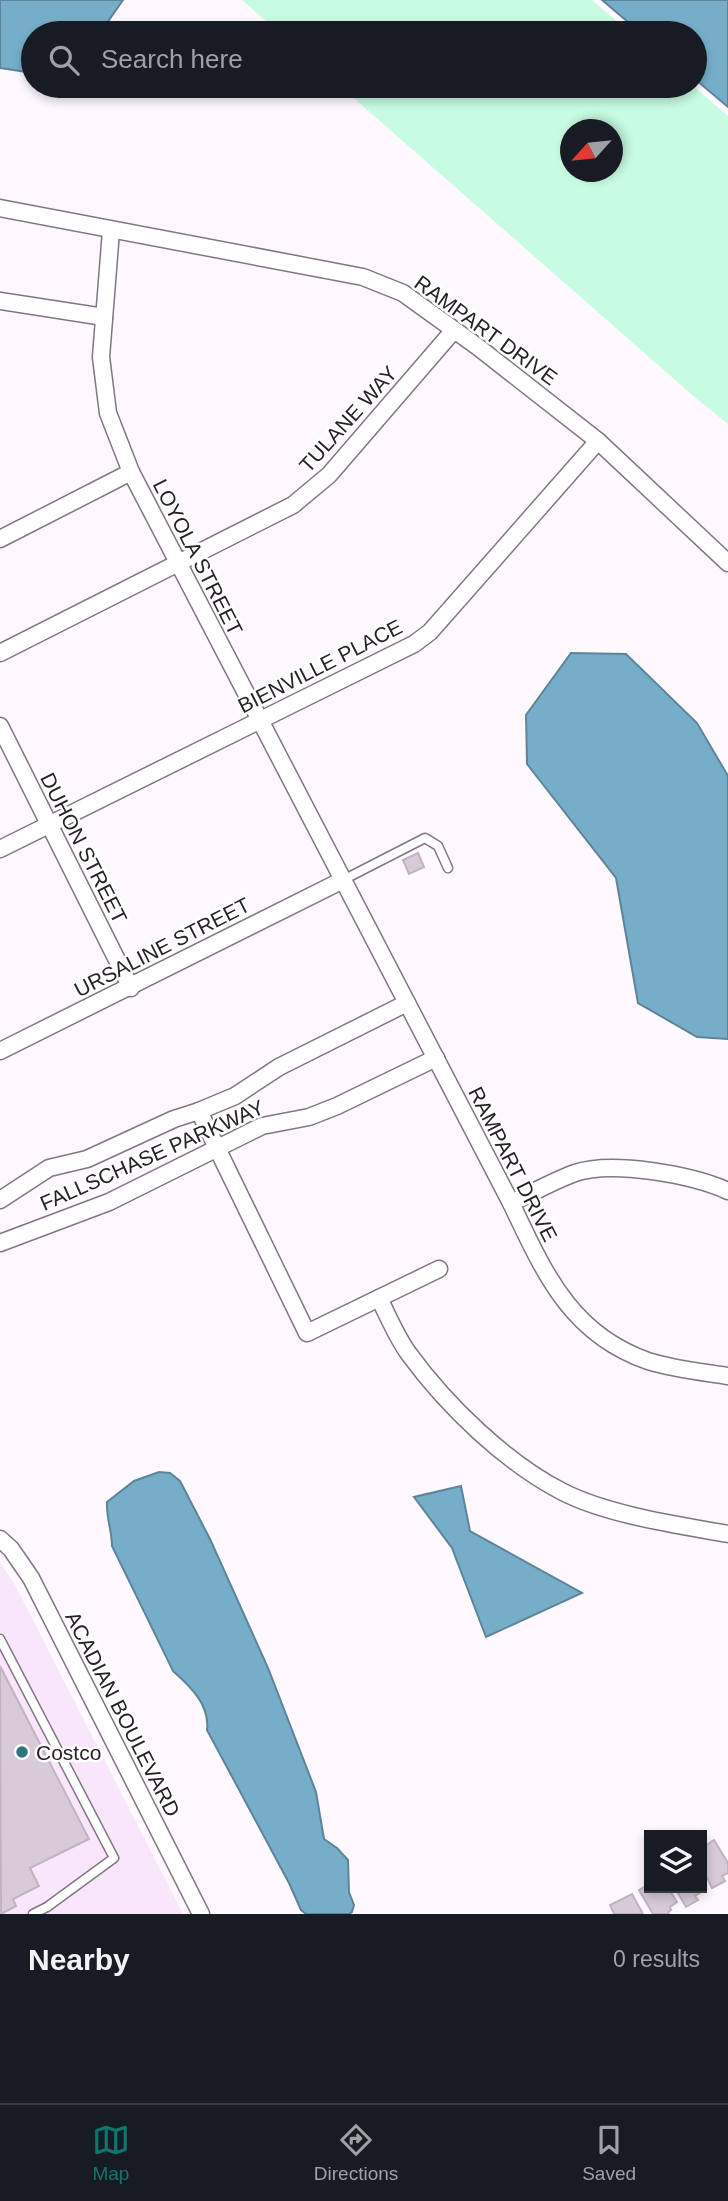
<!DOCTYPE html>
<html lang="en">
<head>
<meta charset="utf-8">
<style>
	body { margin:0; font-family:Helvetica,sans-serif; background:#20242c; color:#f1f3f6 }
	.controls { position:absolute; right:21px; bottom:21px; display:grid; overflow:hidden; border-radius:0px; box-shadow:0 4px 10px #0003 }
	.controls button { width:63px; height:63px; display:grid; place-items:center; padding:0; border:0; border-bottom:2px solid #363941; background:#171b24; color:#f1f3f6; font:35px sans-serif }
	.compass { position:absolute; left:560px; top:119px; width:63px; height:63px; border-radius:50%; background:#171b24; box-shadow:0 4px 10px #0003; rotate:243deg }
	.list { margin:0; padding:0; list-style:none }
	h2 { display:flex; justify-content:space-between; align-items:center; height:91px; margin:0; padding:0 28px; font-size:30px }
	h2 small { font-size:23px; font-weight:400; color:#9ea1a6 }
	.icon { flex:none; width:38px; height:38px; fill:none; stroke:currentColor; stroke-width:2; stroke-linecap:round; stroke-linejoin:round }
	.map { position:relative; flex:none; width:728px; height:1914px; overflow:hidden }
	.search { position:absolute; background:#171b24; box-shadow:0 4px 10px #0003; left:21px; right:21px; top:21px; height:77px; display:flex; align-items:center; gap:18px; box-sizing:border-box; padding:0 24px; border-radius:38px; color:#9ea1a6; font-size:26px }
	.sheet { height:189px; background:#171b24 }
	nav { display:flex; justify-content:space-around; align-items:center; box-sizing:border-box; height:98px; border-top:2px solid #363941; background:#171b24; font-size:19px; color:#9ea1a6 }
	nav a { display:grid; justify-items:center; gap:4px }
	nav .on { color:#0f766e }
	.map>svg:first-child { display:block }
	.built { fill:#fae6fc }
	.green { fill:#c7fbe2; fill-rule:evenodd }
	.water { fill:#76aec9; stroke:#5f8499; stroke-width:2 }
	.building { fill:#d8cad9; stroke:#c1b3c2; stroke-width:2 }
	.lines { fill:none; stroke-linecap:round; stroke-linejoin:round }
	.service-casing { stroke:#837684; stroke-width:11 }
	.minor-casing { stroke:#837684; stroke-width:19 }
	.service { stroke:#fff; stroke-width:8 }
	.minor { stroke:#fff; stroke-width:16 }
	.poi-dot { fill:#307682; stroke:#fff; stroke-width:2.5 }
	.labels { text-anchor:middle; dominant-baseline:central; stroke-width:5; stroke-linejoin:round; paint-order:stroke }
	.street-label { font-size:21px; fill:#282228; stroke:#fff }
	.poi-label { font-size:21px; fill:#282228; stroke:#fff; text-anchor:start }
</style>
</head>
<body>
<div class="map">
<svg width="728" height="1914" viewBox="0 0 728 1914">
	<rect width="100%" height="100%" fill="#fef8ff"/>
	<!-- built -->
	<polygon class="built" points="0,1563 14,1583 183,1914 0,1914"/>
	<!-- green -->
	<g class="green">
		<polygon points="242,0 592,0 631,33 280,33"/>
		<path d="M340,86H693L728,116V424L698,400ZM570,130H612V172H570Z"/>
	</g>
	<!-- water -->
	<g class="water">
		<polygon points="0,0 123,0 100,33 33,33 33,69 26,72 0,68"/>
		<polygon points="602,0 728,0 728,107 695,79 695,33 641,33"/>
		<polygon points="571,653 626,654 697,723 728,776 728,1039 697,1037 638,1003 616,878 527,764 526,715"/>
		<path d="M159,1472L170,1473L180,1481L210,1539L268,1668L316,1792L324,1839L337,1848L348,1860L349,1892L354,1905L352,1912L349,1914H306L301,1910L289,1883L207,1730C210,1705 191,1687 173,1671L112,1546C112,1531 106,1517 107,1502L134,1481Z"/>
		<polygon points="461,1486 470,1531 582,1593 486,1637 452,1548 414,1497"/>
	</g>
	<!-- building -->
	<g class="building">
		<polygon points="418,853 424,867 409,874 403,860"/>
		<polygon points="0,1666 89,1839 30,1868 39,1886 13,1899 16,1906 1,1914"/>
		<polygon points="714,1840 728,1863 728,1873 722,1876 725,1881 712,1888 702,1867 702,1848"/>
		<polygon points="702,1881 706,1889 695,1896 698,1900 686,1907 675,1888 702,1888"/>
		<polygon points="649,1884 649,1888 668,1888 677,1902 670,1907 671,1910 668,1912 669,1914 653,1914 639,1890"/>
		<polygon points="632,1894 643,1914 614,1914 610,1905"/>
	</g>
	<g class="lines">
		<defs>
			<g id="service">
				<polyline points="343,880 425,838 438,846 448,868"/>
				<polyline points="0,1639 114,1858 47,1907 33,1914"/>
			</g>
			<g id="minor">
				<polyline points="0,208 363,277 403,293 478,347 598,441 728,563"/>
				<path d="M111,231L101,357L108,413L131,472L511,1203C544,1272 570,1334 648,1361C673,1369 702,1372 728,1376"/>
				<polyline points="0,301 104,317"/>
				<polyline points="0,539 131,472"/>
				<polyline points="0,653 293,505 329,475 454,330"/>
				<polyline points="0,726 131,988"/>
				<polyline points="0,849 414,644 430,632 598,441"/>
				<polyline points="0,1051 343,880"/>
				<polyline points="199,1111 307,1333 439,1269"/>
				<polyline points="0,1200 49,1168 87,1159 174,1119 199,1111 235,1096 279,1067 407,1003"/>
				<path d="M511,1203C532,1193 553,1181 575,1173C612,1160 693,1175 728,1191"/>
				<polyline points="0,1243 109,1202 262,1126 309,1117 337,1106 436,1058"/>
				<path d="M379,1298C388,1316 397,1338 409,1354C447,1406 506,1463 563,1492C608,1515 678,1525 728,1534"/>
				<polyline points="0,1539 11,1549 31,1578 201,1914"/>
			</g>
		</defs>
		<!-- service casing -->
		<use href="#service" class="service-casing"/>
		<!-- minor casing -->
		<use href="#minor" class="minor-casing"/>
		<!-- service -->
		<use href="#service" class="service"/>
		<!-- minor -->
		<use href="#minor" class="minor"/>
	</g>
	<!-- markers -->
	<circle class="poi-dot" cx="22" cy="1752" r="7"/>
	<g class="labels">
		<!-- street labels -->
		<g class="street-label">
			<text transform="translate(486 330) rotate(36)">RAMPART DRIVE</text>
			<text transform="translate(348 419) rotate(-48)">TULANE WAY</text>
			<text transform="translate(198 557) rotate(63)">LOYOLA STREET</text>
			<text transform="translate(320 666) rotate(-27)">BIENVILLE PLACE</text>
			<text transform="translate(84 848) rotate(63)">DUHON STREET</text>
			<text transform="translate(162 947) rotate(-27)">URSALINE STREET</text>
			<text transform="translate(152 1155) rotate(-24)">FALLSCHASE PARKWAY</text>
			<text transform="translate(513 1164) rotate(63)">RAMPART DRIVE</text>
			<text transform="translate(123 1714) rotate(63)">ACADIAN BOULEVARD</text>
		</g>
		<!-- poi labels -->
		<g class="poi-label">
			<text x="36" y="1752">Costco</text>
		</g>
	</g>
</svg>
<div class="controls">
<button><svg class="icon" aria-label="layers" viewBox="0 0 24 24"><path d="M12 4l9 5-9 5-9-5zM3 14l9 5 9-5"/></svg></button>
</div>
<svg class="compass" viewBox="-18 -18 36 36"><path d="M0-13l5 13h-10z" fill="#e53935"/><path d="M0 13l5-13h-10z" fill="#9ea1a6"/></svg>
<div class="search"><svg class="icon" aria-label="search" viewBox="0 0 24 24"><circle cx="10" cy="10" r="6"/><path d="M15 15l6 6"/></svg>Search here</div>
</div>
<section class="sheet">
<h2>Nearby<small>0 results</small></h2>
<ul class="list">
</ul>
</section>
<nav>
<a class="on"><svg class="icon" aria-label="map" viewBox="0 0 24 24"><path d="M3 6l6-2 6 2 6-2v14l-6 2-6-2-6 2zM9 4v14M15 6v14"/></svg>Map</a>
<a><svg class="icon" aria-label="directions" viewBox="0 0 24 24"><path d="M12 3l9 9-9 9-9-9zM9 14v-3h6M13 9l2 2-2 2"/></svg>Directions</a>
<a><svg class="icon" aria-label="saved" viewBox="0 0 24 24"><path d="M7 4h10v16l-5-4-5 4z"/></svg>Saved</a>
</nav>
</body>
</html>
